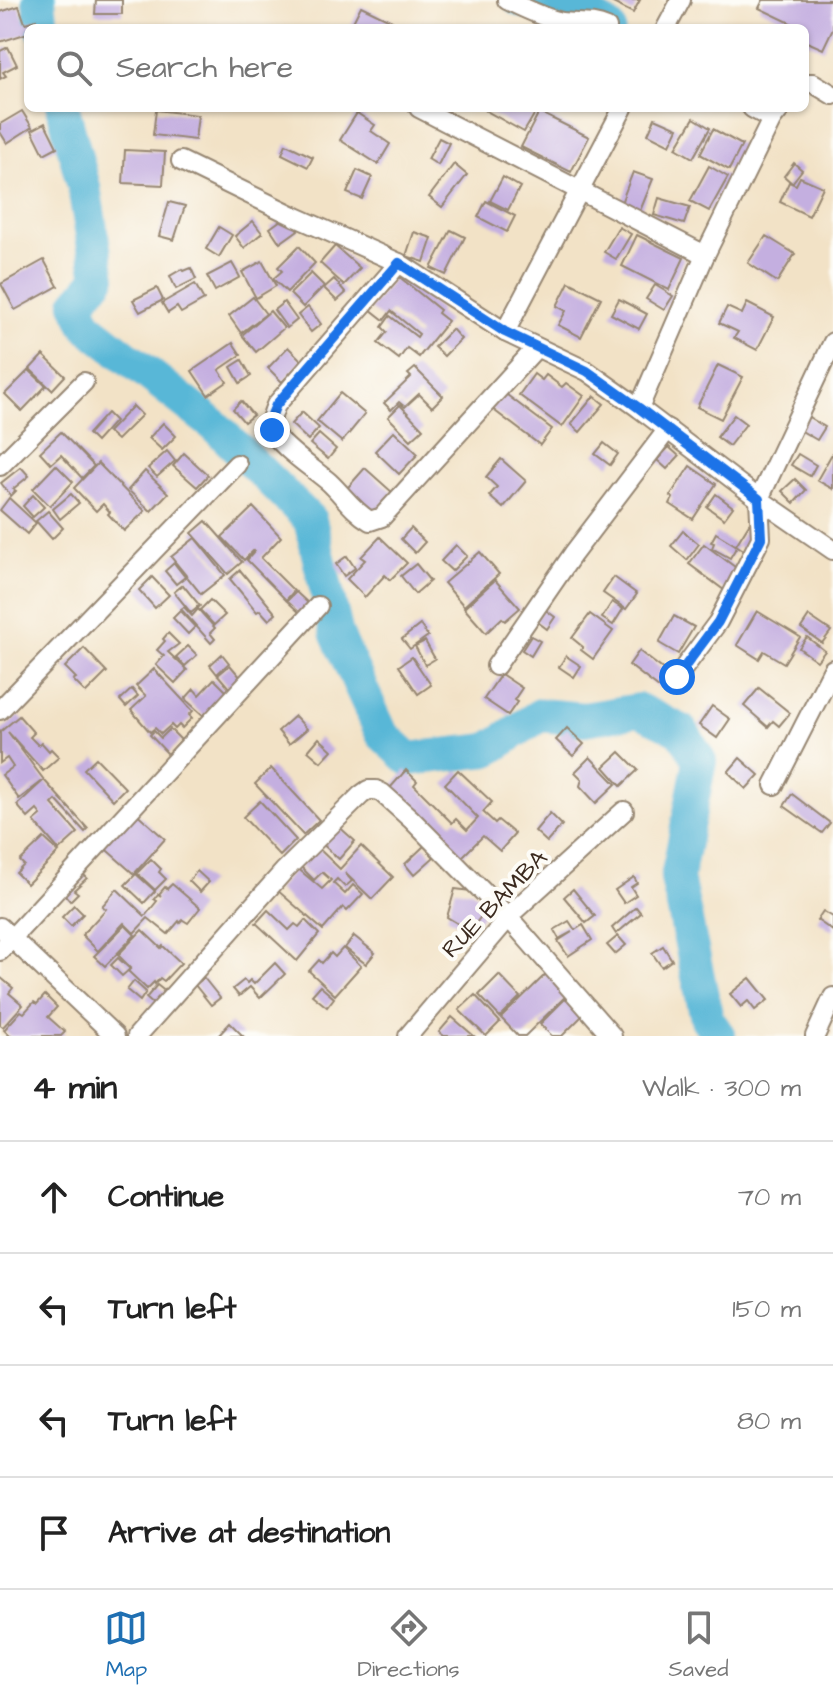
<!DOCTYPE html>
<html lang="en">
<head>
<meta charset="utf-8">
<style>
	body { margin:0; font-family:"Architects Daughter",sans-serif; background:#f2f2f2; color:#222 }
	.stop { position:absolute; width:24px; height:24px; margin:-18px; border:6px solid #1a73e8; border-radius:50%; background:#fff }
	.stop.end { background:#1a73e8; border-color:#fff; box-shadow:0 2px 8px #0008 }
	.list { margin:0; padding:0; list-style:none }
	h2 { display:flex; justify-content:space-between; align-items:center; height:104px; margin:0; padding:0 32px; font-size:34px }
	h2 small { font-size:26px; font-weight:400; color:#767676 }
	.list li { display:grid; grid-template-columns:52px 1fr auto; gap:24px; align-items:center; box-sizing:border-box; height:112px; padding:0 32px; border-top:2px solid #e0e0e0 }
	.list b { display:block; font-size:30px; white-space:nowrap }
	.list em { font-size:26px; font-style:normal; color:#767676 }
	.icon { flex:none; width:44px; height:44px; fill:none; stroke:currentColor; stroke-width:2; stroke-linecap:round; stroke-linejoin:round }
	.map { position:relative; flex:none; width:833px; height:1036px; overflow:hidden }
	.search { position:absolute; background:#fff; box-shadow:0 2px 6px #0004; left:24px; right:24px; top:24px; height:88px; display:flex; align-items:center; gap:20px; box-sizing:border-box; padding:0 28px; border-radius:12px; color:#767676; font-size:30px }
	.sheet { height:552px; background:#fff }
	nav { display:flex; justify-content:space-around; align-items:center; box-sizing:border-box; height:112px; border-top:2px solid #e0e0e0; background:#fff; font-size:22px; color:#767676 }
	nav a { display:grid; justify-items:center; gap:4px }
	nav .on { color:#1f6fb2 }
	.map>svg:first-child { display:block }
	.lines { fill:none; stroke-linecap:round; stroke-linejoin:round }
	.river { stroke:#59b7d7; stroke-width:34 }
	.building { fill:#c4afe0 }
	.street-casing { stroke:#968672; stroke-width:22 }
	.street { stroke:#fff; stroke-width:18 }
	.route { stroke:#1a73e8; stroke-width:10 }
	.labels { text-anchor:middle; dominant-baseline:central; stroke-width:8; stroke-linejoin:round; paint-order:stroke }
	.street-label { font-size:24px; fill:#3b2a1e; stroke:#fdfcf7 }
</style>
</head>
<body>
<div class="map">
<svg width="833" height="1036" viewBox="0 0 833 1036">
	<rect width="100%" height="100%" fill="#fdfcf7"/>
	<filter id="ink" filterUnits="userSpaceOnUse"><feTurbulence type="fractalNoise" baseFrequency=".0125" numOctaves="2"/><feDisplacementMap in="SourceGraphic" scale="16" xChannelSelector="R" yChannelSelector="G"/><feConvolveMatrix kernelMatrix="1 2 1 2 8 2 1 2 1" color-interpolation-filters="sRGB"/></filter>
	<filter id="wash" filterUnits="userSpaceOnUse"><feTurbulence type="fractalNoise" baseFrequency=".006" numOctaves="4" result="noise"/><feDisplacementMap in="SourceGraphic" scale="32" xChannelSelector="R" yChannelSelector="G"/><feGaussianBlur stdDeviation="1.8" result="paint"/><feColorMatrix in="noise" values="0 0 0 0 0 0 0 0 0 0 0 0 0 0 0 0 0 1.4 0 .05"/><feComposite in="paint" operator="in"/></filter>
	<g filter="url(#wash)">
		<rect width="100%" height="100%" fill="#f2e2c6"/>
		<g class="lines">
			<!-- river -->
			<g class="river">
				<polyline points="39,0 42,28"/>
				<polyline points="520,0 600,22 609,28"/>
				<polyline points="63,108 84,187 99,278 77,304 87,326 214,425 310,520 337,635 382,734 409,759 488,750 540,715 584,719 639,710 682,731 700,761 677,878 707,1019 719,1036"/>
			</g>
		</g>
		<g id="blocks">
			<!-- building -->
			<g class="building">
				<polygon points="96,0 122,0 122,14 95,14"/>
				<polygon points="607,0 640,0 633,13"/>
				<polygon points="763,0 833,0 833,28 823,49 805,41 805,28 801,28 759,8"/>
				<polygon points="19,6 25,23 36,20 38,28 28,28 28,33 0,42 0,12"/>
				<polygon points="361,6 392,21 389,28 354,28 351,26"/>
				<polygon points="8,47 17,65 3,72 6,76 0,79 0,51"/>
				<polygon points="481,108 538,108 524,132"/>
				<polygon points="156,110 198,115 195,140 153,135"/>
				<polygon points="22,111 32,127 7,143 0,132 0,124"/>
				<polygon points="539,112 589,137 571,172 521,147"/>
				<polygon points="357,113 375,125 371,131 390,144 378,164 340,140"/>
				<polygon points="655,118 678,128 670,145 648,134"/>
				<polygon points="694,118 710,128 693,158 676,148"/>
				<polygon points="45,123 57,147 44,154 32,130"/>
				<polygon points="713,129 742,145 729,170 700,154"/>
				<polygon points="439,138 449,143 438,165 428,159"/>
				<polygon points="286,144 313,157 308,167 282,154"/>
				<polygon points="125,150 165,152 163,185 123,183"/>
				<polygon points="794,163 802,170 792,183 784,176"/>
				<polygon points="454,164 467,175 442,207 429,197"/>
				<polygon points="709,166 728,177 709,211 690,201"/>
				<polygon points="357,170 372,177 362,199 347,193"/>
				<polygon points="633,172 653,179 640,211 621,203"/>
				<polygon points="503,177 520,187 508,210 490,201"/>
				<polygon points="800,177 823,187 809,216 780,202 789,182 796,185"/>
				<polygon points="659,198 690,207 684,224 654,215"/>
				<polygon points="486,201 515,216 507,232 478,217"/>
				<polygon points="169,202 185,206 174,240 159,236"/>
				<polygon points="288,215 298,230 280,243 270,228"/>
				<polygon points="253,221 262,233 244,248 235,236"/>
				<polygon points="219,227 232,235 219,257 206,249"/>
				<polygon points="619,227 631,234 616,259 604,252"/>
				<polygon points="451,230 465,237 446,275 431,268"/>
				<polygon points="414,232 432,238 424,262 406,256"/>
				<polygon points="637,235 684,258 669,290 622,266"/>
				<polygon points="766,236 795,254 777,282 748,263"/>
				<polygon points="299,246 315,263 287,292 273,279 282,271 278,267"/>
				<polygon points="335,246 360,268 344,285 320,263"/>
				<polygon points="44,260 58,286 15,310 1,284"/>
				<polygon points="262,261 276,286 256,298 242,272"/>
				<polygon points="232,263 240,277 215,291 207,276"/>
				<polygon points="191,268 196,279 176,289 170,276 182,269 184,271"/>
				<polygon points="311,273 324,286 303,307 290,294"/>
				<polygon points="397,275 440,310 438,313 448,321 419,357 407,348 399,359 378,343 387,332 382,327 390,316 417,337 419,334 391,311 384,320 370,309"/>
				<polygon points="334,279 346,293 337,301 324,288"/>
				<polygon points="569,282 601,298 581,337 558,325 566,311 557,306"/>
				<polygon points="195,284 204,300 181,313 177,307 168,313 162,303"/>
				<polygon points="655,285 673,296 664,310 646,299"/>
				<polygon points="157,288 163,300 140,312 133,300"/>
				<polygon points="253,297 266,314 241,333 229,316"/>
				<polygon points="619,299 647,314 639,329 611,314"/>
				<polygon points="284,302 297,320 287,328 274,310"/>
				<polygon points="747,303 774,317 757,350 734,338 738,332 719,323 727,307 742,314"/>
				<polygon points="308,307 321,324 311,332 298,315"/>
				<polygon points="270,311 284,328 256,352 242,335"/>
				<polygon points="452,329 461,339 444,356 434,347"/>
				<polygon points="233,343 241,355 219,370 227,382 208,395 192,371"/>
				<polygon points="288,347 302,361 282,382 268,368"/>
				<polygon points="43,355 65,376 52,390 30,369"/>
				<polygon points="242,360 251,376 240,383 231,367"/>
				<polygon points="718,365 743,377 721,419 697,407"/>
				<polygon points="415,368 443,396 432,407 419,394 405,407 399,402 391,410 384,403 411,377 408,374"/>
				<polygon points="29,370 46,386 22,411 5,394"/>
				<polygon points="534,374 542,380 546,375 562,387 566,383 584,396 562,427 519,395"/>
				<polygon points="503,392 552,429 540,445 491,408"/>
				<polygon points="340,393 365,414 342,442 317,421"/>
				<polygon points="594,396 604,404 580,432 571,424"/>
				<polygon points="241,401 253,415 244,422 233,409"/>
				<polygon points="400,405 423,429 411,440 388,417"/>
				<polygon points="133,406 142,415 117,440 108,432"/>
				<polygon points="302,412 319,428 308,440 291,424"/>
				<polygon points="107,413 115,421 96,442 88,434"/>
				<polygon points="734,415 746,424 729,446 717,437"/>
				<polygon points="807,416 825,427 817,440 800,430"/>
				<polygon points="163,423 176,436 162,450 149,438"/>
				<polygon points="394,431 418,454 399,474 375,451"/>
				<polygon points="61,432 94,466 82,478 61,455 51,464 40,452"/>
				<polygon points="319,434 336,449 328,459 310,444"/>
				<polygon points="604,443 618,454 610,465 595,454"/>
				<polygon points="669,447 679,456 667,469 657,460"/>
				<polygon points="167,451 175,461 157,477 148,468"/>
				<polygon points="833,452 833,489 817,480"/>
				<polygon points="184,453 208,475 197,487 173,466"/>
				<polygon points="798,454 816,465 810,476 791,465"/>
				<polygon points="501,459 526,481 503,508 489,496 497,487 486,477"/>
				<polygon points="98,463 145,511 124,531 108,514 110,512 103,504 96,511 74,488"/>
				<polygon points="56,465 73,482 50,506 33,489"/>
				<polygon points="690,466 716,484 693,519 670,504 673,498 670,496"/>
				<polygon points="21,467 29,476 13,489 16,491 11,496 1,483"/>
				<polygon points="365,468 393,493 370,519 342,494"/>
				<polygon points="145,471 168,493 151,511 128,490"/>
				<polygon points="795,479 806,490 794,503 782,491"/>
				<polygon points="71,494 79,503 60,519 53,509"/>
				<polygon points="716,494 733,507 724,519 707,507"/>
				<polygon points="33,495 44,507 33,517 23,506"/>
				<polygon points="9,498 36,523 27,534 0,510"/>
				<polygon points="253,507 281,537 261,558 294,591 286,600 247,560 255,551 254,550 244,560 222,537"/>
				<polygon points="48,511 63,528 52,539 36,521"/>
				<polygon points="206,521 242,562 228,574 192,533"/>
				<polygon points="749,524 760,531 747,552 736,545"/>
				<polygon points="411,528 425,542 415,553 401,539"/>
				<polygon points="683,531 699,544 687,560 671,546"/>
				<polygon points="716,533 737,546 730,558 712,548 714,543 711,542"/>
				<polygon points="380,537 407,563 390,580 385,575 365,597 347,579 365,560 361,557"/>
				<polygon points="195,538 225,575 201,594 171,557"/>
				<polygon points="704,544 739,570 724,590 689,564"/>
				<polygon points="456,545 467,556 452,571 441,561"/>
				<polygon points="480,552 499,574 464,606 444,583"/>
				<polygon points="347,556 355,568 344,576 336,564"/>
				<polygon points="174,563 185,577 176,584 165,571"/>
				<polygon points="416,564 430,581 415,594 401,576"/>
				<polygon points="240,570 276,614 269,620 260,610 257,612 230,579"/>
				<polygon points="152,577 169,595 155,608 139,590"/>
				<polygon points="614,577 637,594 626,609 603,593"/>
				<polygon points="495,580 520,608 505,621 502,618 486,633 464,608"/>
				<polygon points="183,585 200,606 198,608 197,606 197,608 191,613 174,592"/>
				<polygon points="296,592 309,604 300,613 287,601"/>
				<polygon points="210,600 225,615 214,625 200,610"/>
				<polygon points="612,602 623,609 613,625 602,618"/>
				<polygon points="184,607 192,616 198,609 215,628 210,633 215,639 211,643 181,609"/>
				<polygon points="543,608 555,617 547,629 535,620"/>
				<polygon points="180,611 195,627 188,634 173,618"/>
				<polygon points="757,611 800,637 784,663 764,651 759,659 737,645"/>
				<polygon points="590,614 613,631 593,659 581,650 583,647 572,638"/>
				<polygon points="674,616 694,627 678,654 659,643"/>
				<polygon points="809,616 831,631 822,643 801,628"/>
				<polygon points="420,625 428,636 410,649 402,639"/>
				<polygon points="168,633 179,644 168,652 187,670 175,683 156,665 164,656 157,650 165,641 163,639"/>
				<polygon points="531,636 540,641 531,656 522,650"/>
				<polygon points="807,637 825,651 817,661 799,648"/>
				<polygon points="425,641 435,659 425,665 415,646"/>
				<polygon points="188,646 197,655 185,666 176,657"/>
				<polygon points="84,648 107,672 86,693 73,680 76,678 65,667"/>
				<polygon points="639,651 669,674 659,688 629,665"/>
				<polygon points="222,654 229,663 217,674 210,665"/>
				<polygon points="566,656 581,666 574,677 559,667"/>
				<polygon points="412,657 431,685 418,694 399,666"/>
				<polygon points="230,665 241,678 229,688 218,675"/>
				<polygon points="154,669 193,711 189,715 192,718 182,728 179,725 175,729 171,725 161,734 155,728 150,732 131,710 146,696 136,686"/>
				<polygon points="501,674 522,688 514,700 517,702 508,715 484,699"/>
				<polygon points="214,679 227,692 204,716 185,699 194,689 199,695"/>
				<polygon points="759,688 790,713 779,726 773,721 768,727 744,706"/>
				<polygon points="132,689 138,696 126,707 120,700"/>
				<polygon points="712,706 730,719 717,738 699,725"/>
				<polygon points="19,716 34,733 30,737 38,745 41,742 49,751 51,749 59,757 43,771 8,732 44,780 19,799 2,775 13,767 7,758 0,763 0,732"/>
				<polygon points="295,716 307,729 289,744 278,731"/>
				<polygon points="567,728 584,744 573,756 556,740"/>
				<polygon points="170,729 181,740 168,754 150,735 154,731 161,738"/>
				<polygon points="319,738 332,750 321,762 308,751"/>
				<polygon points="620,752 638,770 621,786 604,767"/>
				<polygon points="590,757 616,784 596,803 580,786 582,779 575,772"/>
				<polygon points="96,758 125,788 113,800 84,769"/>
				<polygon points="740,758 759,775 746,789 728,772"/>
				<polygon points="271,768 319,820 303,835 255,784"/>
				<polygon points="406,770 417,781 414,785 452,823 456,819 467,830 478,818 445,784 458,770 492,802 483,812 495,823 498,820 515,834 500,851 483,836 461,858 390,788"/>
				<polygon points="44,780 88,829 85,832 56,800 52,804 78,833 59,850 34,821 41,815 37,810 28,818 17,805"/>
				<polygon points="792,794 830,823 822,833 784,806"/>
				<polygon points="260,801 296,840 280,856 243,817"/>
				<polygon points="132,809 165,839 134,874 100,844"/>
				<polygon points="550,813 562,825 547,842 535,831"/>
				<polygon points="336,824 355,841 339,859 320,842"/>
				<polygon points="44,838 59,852 27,884 16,873 24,865 20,861"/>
				<polygon points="316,846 340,869 361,846 393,877 372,899 345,873 352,881 345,887 337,879 333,883 345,894 353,885 363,894 347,911 343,907 323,930 277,890 296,867 322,889 331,880 322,872 314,880 299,865"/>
				<polygon points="424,846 434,857 414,875 405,864"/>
				<polygon points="151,859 161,869 159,872 166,879 155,890 137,873"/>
				<polygon points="80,871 87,878 74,890 78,893 70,901 60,889"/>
				<polygon points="197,871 209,882 200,892 189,881"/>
				<polygon points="136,874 155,891 144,903 125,885"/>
				<polygon points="634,877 637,883 631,887 636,895 624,903 615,890"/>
				<polygon points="172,884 200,908 188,923 183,920 180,923 179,921 168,934 148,918 134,933 124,923 98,951 82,935 106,909 102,906 117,889 145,916 157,901 154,899 158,894 161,896 159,894 165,887 167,889"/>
				<polygon points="455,889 471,891 483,899 482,915 470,931 447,917"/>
				<polygon points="573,889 595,916 586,923 564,897"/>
				<polygon points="74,905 83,914 71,926 62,917"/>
				<polygon points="636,907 641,913 616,934 612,928"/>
				<polygon points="268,910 289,930 295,924 299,927 305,920 319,934 297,961 256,923"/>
				<polygon points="823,911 833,917 833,931 817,920"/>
				<polygon points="569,921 575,930 583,925 592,940 568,956 558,941 572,932 559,939 554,930"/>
				<polygon points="125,925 135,935 105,966 94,956"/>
				<polygon points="142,930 161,948 163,946 181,963 164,981 160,978 155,984 154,982 147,989 128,971 131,968 118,955"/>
				<polygon points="354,936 375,953 366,964 345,948"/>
				<polygon points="618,936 626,945 615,954 607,945"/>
				<polygon points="663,946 672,960 662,967 652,953"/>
				<polygon points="343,948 361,966 335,995 309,971 319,960 322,963 331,953 335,957"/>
				<polygon points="118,958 130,969 122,976 111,965"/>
				<polygon points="275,963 285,974 260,998 250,987 239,996 233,989 244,980 247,983 250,980 254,984"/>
				<polygon points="548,972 569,993 525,1036 518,1036 501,1018"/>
				<polygon points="499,975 520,997 500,1017 479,995"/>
				<polygon points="0,977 13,988 9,993 23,1005 3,1027 0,1025"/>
				<polygon points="204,978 220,998 211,1005 195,985"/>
				<polygon points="750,978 768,1000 755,1010 748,1001 741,1007 730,994"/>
				<polygon points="134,981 146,992 140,1001 127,990"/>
				<polygon points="157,985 167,993 155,1006 146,998"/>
				<polygon points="320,986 334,998 327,1007 312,995"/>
				<polygon points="45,995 57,1007 48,1017 65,1032 61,1036 10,1036 4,1030 21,1011 24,1013 34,1002 37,1004"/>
				<polygon points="475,995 500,1022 486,1036 459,1010"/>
				<polygon points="566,998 583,1015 562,1036 552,1036 540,1024"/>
				<polygon points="452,1017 474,1036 444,1036 439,1032"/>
				<polygon points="230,1023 243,1036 218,1036"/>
			</g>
		</g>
	</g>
	<g filter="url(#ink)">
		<use href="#blocks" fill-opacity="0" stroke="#968672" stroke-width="2"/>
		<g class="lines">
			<defs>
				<g id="street">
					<path d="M507,0C524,8 544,18 562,22C578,24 592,21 607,28"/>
					<polyline points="666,28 681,0"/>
					<polyline points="805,83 813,83 833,95"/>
					<polyline points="419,108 705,255"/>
					<polyline points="752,108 772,119 781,108"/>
					<polyline points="181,161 296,217 399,263 505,332 587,371 639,408 759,499 833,550"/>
					<path d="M399,263L276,405C273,413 269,421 272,430C279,446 314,469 329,482C343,495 353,511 370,521L382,517L536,348"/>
					<polyline points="505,332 623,108"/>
					<polyline points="639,408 705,255 772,119"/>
					<polyline points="0,466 84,382"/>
					<polyline points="496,666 573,554 668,429"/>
					<polyline points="677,677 718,622 761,538 759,499 833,342"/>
					<polyline points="0,710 237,464"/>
					<polyline points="774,785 833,669"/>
					<polyline points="0,927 115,1036"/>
					<polyline points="0,951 318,606"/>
					<polyline points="137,1036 284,871 361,795 368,790 376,790 382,793 411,819 509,918 612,1036"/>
					<polyline points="408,1036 515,910 624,811"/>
					<polyline points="815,1036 833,997"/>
				</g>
			</defs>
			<!-- street casing -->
			<use href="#street" class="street-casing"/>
			<!-- street -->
			<use href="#street" class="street"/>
		</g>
	</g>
	<g class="lines" filter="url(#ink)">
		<!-- route -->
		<polyline class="route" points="272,430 271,417 276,405 399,263 505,332 587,371 639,408 759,499 761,538 718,622 677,677"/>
	</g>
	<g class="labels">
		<!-- street labels -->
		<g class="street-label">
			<text transform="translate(495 904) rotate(-46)">RUE BAMBA</text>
		</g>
	</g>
</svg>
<div class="stop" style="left:677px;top:677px"></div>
<div class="stop end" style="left:272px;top:430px"></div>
<div class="search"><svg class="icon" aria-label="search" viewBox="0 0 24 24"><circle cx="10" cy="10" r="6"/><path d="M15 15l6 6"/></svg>Search here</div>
</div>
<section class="sheet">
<h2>4 min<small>Walk · 300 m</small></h2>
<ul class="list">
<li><svg class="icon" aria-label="ahead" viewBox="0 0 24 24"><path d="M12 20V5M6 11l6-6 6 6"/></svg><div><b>Continue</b></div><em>70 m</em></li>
<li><svg class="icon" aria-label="left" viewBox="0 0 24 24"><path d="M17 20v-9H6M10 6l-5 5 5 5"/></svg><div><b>Turn left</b></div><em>150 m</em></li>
<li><svg class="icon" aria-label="left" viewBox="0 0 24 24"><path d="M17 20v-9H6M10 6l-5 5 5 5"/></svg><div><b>Turn left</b></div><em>80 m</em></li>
<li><svg class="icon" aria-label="arrive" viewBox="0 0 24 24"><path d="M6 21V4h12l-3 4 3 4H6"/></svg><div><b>Arrive at destination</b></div></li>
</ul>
</section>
<nav>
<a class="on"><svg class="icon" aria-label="map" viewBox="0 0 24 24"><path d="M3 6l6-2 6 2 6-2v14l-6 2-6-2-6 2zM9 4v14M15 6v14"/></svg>Map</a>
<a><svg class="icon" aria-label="directions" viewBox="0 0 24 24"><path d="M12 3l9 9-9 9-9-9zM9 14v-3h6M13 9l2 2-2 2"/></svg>Directions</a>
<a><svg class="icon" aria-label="saved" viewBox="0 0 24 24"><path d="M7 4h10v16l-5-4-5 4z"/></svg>Saved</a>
</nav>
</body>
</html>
